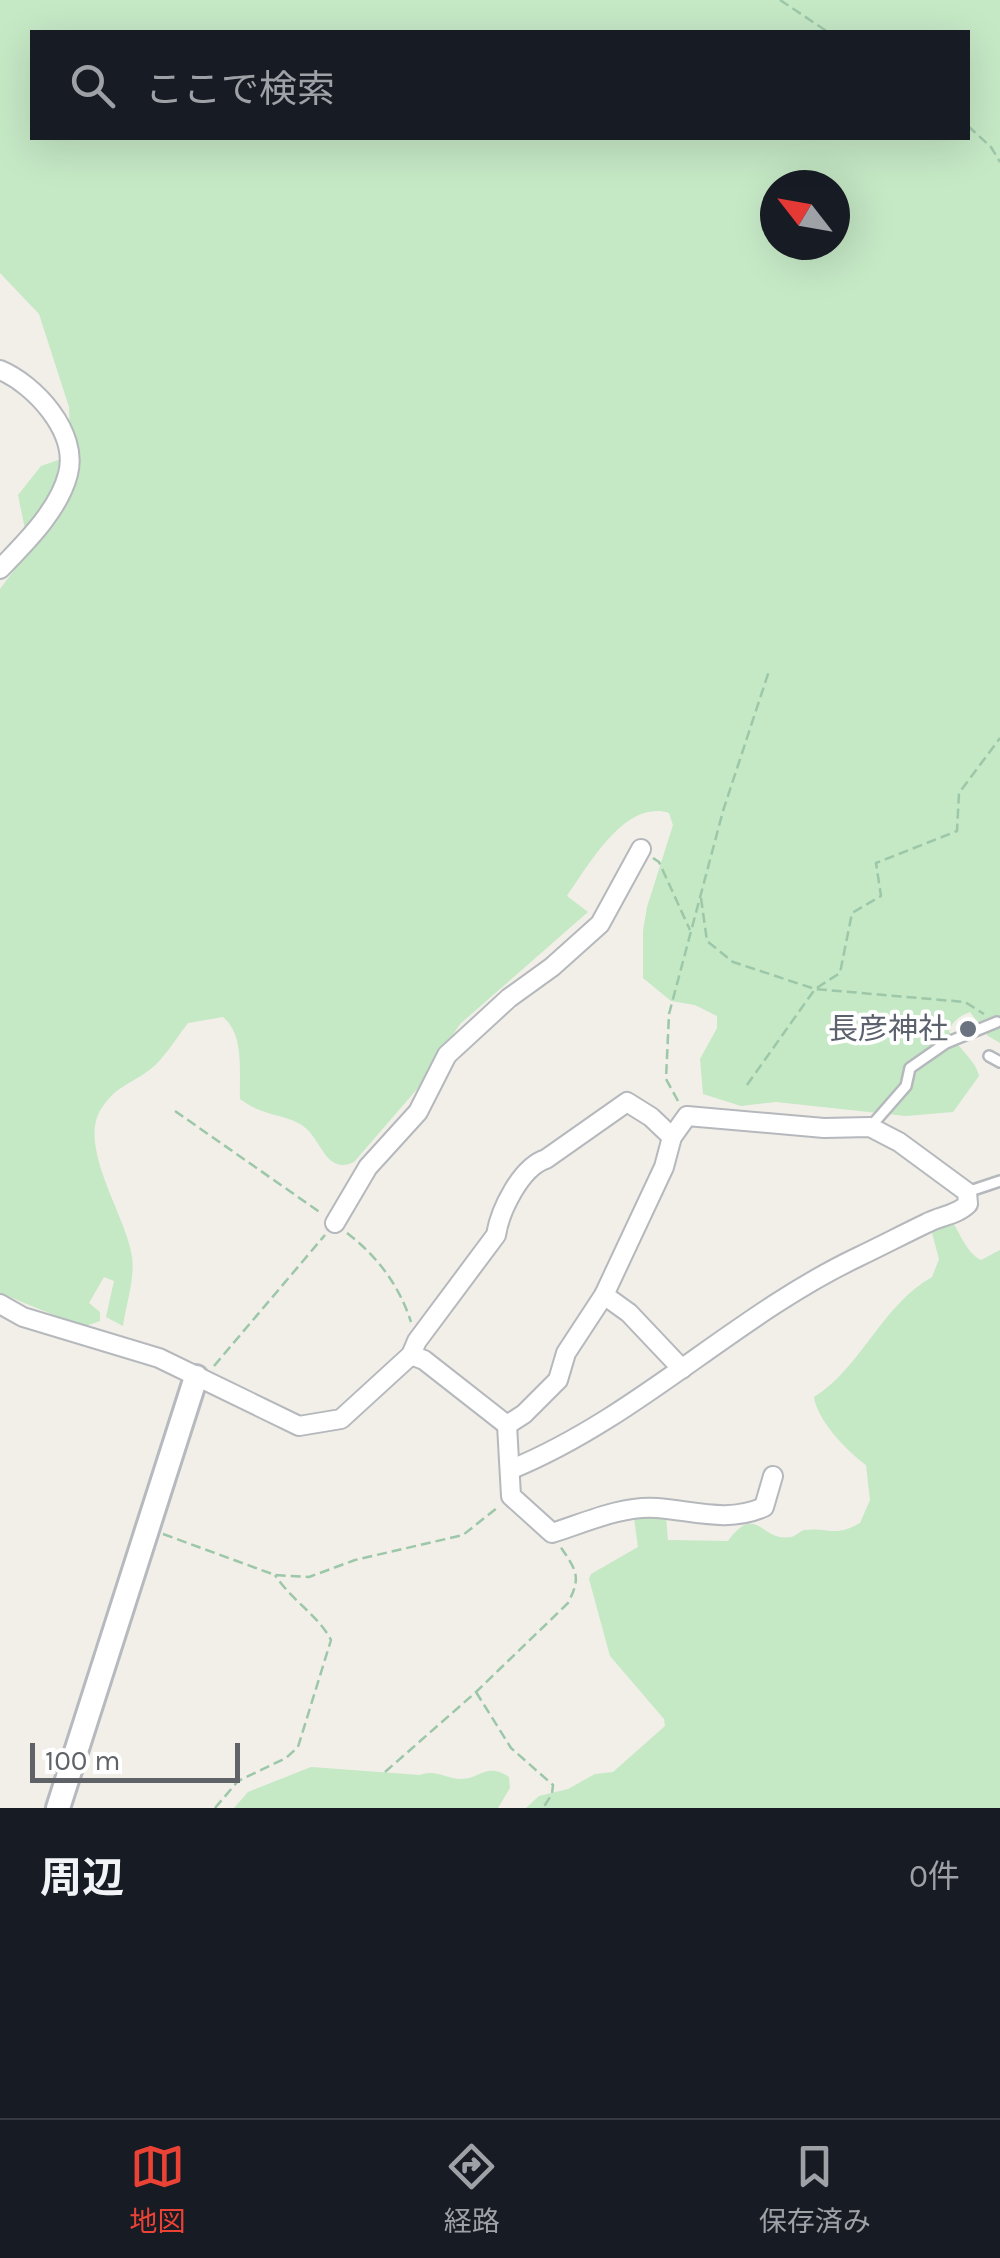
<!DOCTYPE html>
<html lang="ja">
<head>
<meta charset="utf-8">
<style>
	body { margin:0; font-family:Karla,"Noto Sans JP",sans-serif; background:#20242c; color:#f1f3f6 }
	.compass { position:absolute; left:760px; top:170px; width:90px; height:90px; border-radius:50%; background:#171b24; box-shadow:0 10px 40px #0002; rotate:301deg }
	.scale { position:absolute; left:30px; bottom:25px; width:210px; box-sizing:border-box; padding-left:10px; border:5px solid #5f6368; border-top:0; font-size:28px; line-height:35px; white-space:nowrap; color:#5f6368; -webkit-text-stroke:8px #fff; paint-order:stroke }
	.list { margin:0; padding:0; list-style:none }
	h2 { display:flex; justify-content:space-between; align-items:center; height:130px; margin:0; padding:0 40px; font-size:42px }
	h2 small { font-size:32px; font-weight:400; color:#9ea1a6 }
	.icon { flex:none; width:55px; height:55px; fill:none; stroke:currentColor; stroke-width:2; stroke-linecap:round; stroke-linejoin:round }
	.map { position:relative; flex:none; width:1000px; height:1808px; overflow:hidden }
	.search { position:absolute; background:#171b24; box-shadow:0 10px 40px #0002; left:30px; right:30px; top:30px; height:110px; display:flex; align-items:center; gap:25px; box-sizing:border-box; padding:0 35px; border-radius:0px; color:#9ea1a6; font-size:38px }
	.sheet { height:310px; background:#171b24 }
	nav { display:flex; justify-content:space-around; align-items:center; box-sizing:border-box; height:140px; border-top:2px solid #363941; background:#171b24; font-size:28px; color:#9ea1a6 }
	nav a { display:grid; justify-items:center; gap:5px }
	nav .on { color:#ea4335 }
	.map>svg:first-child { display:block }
	.green { fill:#c5e8c5; fill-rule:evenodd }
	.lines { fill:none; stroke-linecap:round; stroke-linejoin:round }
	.lane-casing { stroke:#b5b8bc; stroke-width:14 }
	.street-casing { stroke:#b5b8bc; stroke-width:22 }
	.secondary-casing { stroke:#b6babf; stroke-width:28 }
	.path { stroke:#9cc7a9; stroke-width:2.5; stroke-dasharray:10 5; stroke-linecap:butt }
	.lane { stroke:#fff; stroke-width:9 }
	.street { stroke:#fff; stroke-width:18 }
	.secondary { stroke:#fff; stroke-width:22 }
	.worship-dot { fill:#6b7280; stroke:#fff; stroke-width:4 }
	.labels { text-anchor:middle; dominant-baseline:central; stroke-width:8; stroke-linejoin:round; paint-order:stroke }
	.worship-label { font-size:30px; fill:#5b616d; stroke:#fff; text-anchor:end }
</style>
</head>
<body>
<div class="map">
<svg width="1000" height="1808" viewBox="0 0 1000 1808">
	<rect width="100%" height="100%" fill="#f1efe8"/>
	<!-- green -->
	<g class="green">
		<path d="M0,0H1000V1043L988,1036L970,1012C960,1016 953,1020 949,1031C956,1047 976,1060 979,1076L953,1112L906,1116L776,1102L741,1106L703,1094L700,1059L717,1028V1016L695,1005L671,1001L643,978V931L647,907L673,825L669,813C625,799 589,865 567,896L588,912L460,1024L418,1088L354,1162C324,1176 322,1136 300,1124C279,1112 264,1117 240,1099C239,1073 245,1035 223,1017L188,1023C176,1038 163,1061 148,1071C129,1085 116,1086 101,1109C77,1147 127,1217 132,1257C135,1278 126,1305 123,1326L106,1317L114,1281L104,1277L89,1303L100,1312V1321L83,1327L0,1293V589L17,566L28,544L18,495L41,466L64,458L70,434L69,407L39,314L0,273ZM32,32H968V138H32ZM775,185H835V245H775Z"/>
		<path d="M949,1217C960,1231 965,1252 981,1260L1000,1250V1808H526L539,1796L568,1789L595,1774L613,1772L665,1726L664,1719L610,1656L589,1579L591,1574L638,1547L634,1518L666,1516L668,1540L728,1541C756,1502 761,1542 791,1537C794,1537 802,1530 805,1530C828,1527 834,1538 860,1523L870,1500L866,1465C847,1451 817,1420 814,1397C861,1368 881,1306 932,1277L939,1259L931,1229Z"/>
		<path d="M311,1767L420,1775C437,1769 445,1779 461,1779C481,1779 486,1762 509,1777L510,1788L498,1808H234L248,1792Z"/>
	</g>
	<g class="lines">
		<defs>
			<g id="lane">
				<polyline points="989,1056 1000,1062"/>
				<polyline points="872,1125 906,1086 910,1068 946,1043 997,1022"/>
				<polyline points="967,1192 1000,1181"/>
			</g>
			<g id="street">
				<path d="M0,370C34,384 79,432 68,474C59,510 25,543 0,569"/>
				<polyline points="335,1223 368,1167 418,1112 447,1055 509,998 552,967 600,924 641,849"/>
				<polyline points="604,1295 629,1313 682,1369"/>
				<path d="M0,1304L23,1317L159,1358L299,1426L341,1419L411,1355L417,1341L496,1235C500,1210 521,1167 546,1159L627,1102L651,1117L672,1137"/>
				<path d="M411,1355L424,1360L507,1425L511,1496L552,1533C584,1523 623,1505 657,1508C695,1511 728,1523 764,1507L773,1476"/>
				<path d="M507,1425L524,1414L558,1380L566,1353L604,1295L664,1167L672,1137L687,1116L824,1128L870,1127L899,1142L967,1192L968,1204C957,1215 940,1216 927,1223C904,1234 881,1246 858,1257C736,1315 638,1417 512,1469"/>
			</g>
			<polyline id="secondary" points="58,1808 196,1377"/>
		</defs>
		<!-- lane casing -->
		<use href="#lane" class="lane-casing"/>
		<!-- street casing -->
		<use href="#street" class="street-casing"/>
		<!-- secondary casing -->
		<use href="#secondary" class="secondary-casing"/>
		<!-- path -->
		<g class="path">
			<polyline points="780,0 828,32"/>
			<polyline points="968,126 991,147 1000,162"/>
			<polyline points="653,858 659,862 690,930"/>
			<polyline points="701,898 707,941 733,962 815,989 965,1002 984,1014"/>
			<polyline points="747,1085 815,989 840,973 852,913 881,896 876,863 957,831 959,793 1000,738"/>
			<polyline points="678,1101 666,1079 669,1014 723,811 769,671"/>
			<polyline points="175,1111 321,1213"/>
			<path d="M347,1233C377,1256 399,1285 411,1322"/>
			<polyline points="214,1366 325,1235"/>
			<polyline points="163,1534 275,1575 309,1577 355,1560 463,1535 497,1508"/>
			<polyline points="476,1692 511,1748 553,1785 552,1794 543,1808"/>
			<path d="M385,1772L476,1692L568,1603C582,1576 576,1570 560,1546"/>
			<path d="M215,1808L238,1781L286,1758L298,1747L331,1640C318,1615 291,1600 275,1575"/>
		</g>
		<!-- lane -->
		<use href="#lane" class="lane"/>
		<!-- street -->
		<use href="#street" class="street"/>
		<!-- secondary -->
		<use href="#secondary" class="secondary"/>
	</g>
	<!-- markers -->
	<circle class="worship-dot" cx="968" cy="1029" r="10"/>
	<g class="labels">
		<!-- worship labels -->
		<g class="worship-label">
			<text x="948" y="1029">長彦神社</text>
		</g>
	</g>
</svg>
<svg class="compass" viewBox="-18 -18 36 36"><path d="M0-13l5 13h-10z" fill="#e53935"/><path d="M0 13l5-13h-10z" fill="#9ea1a6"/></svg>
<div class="scale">100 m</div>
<div class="search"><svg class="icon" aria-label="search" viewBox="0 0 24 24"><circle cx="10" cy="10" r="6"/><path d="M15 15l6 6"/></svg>ここで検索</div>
</div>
<section class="sheet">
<h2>周辺<small>0件</small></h2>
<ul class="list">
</ul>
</section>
<nav>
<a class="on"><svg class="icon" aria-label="map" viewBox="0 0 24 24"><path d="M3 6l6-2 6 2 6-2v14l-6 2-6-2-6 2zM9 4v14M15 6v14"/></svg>地図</a>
<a><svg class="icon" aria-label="directions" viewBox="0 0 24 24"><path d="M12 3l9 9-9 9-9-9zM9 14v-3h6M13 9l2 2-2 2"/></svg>経路</a>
<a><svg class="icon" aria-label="saved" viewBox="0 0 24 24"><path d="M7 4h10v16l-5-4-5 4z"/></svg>保存済み</a>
</nav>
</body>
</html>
